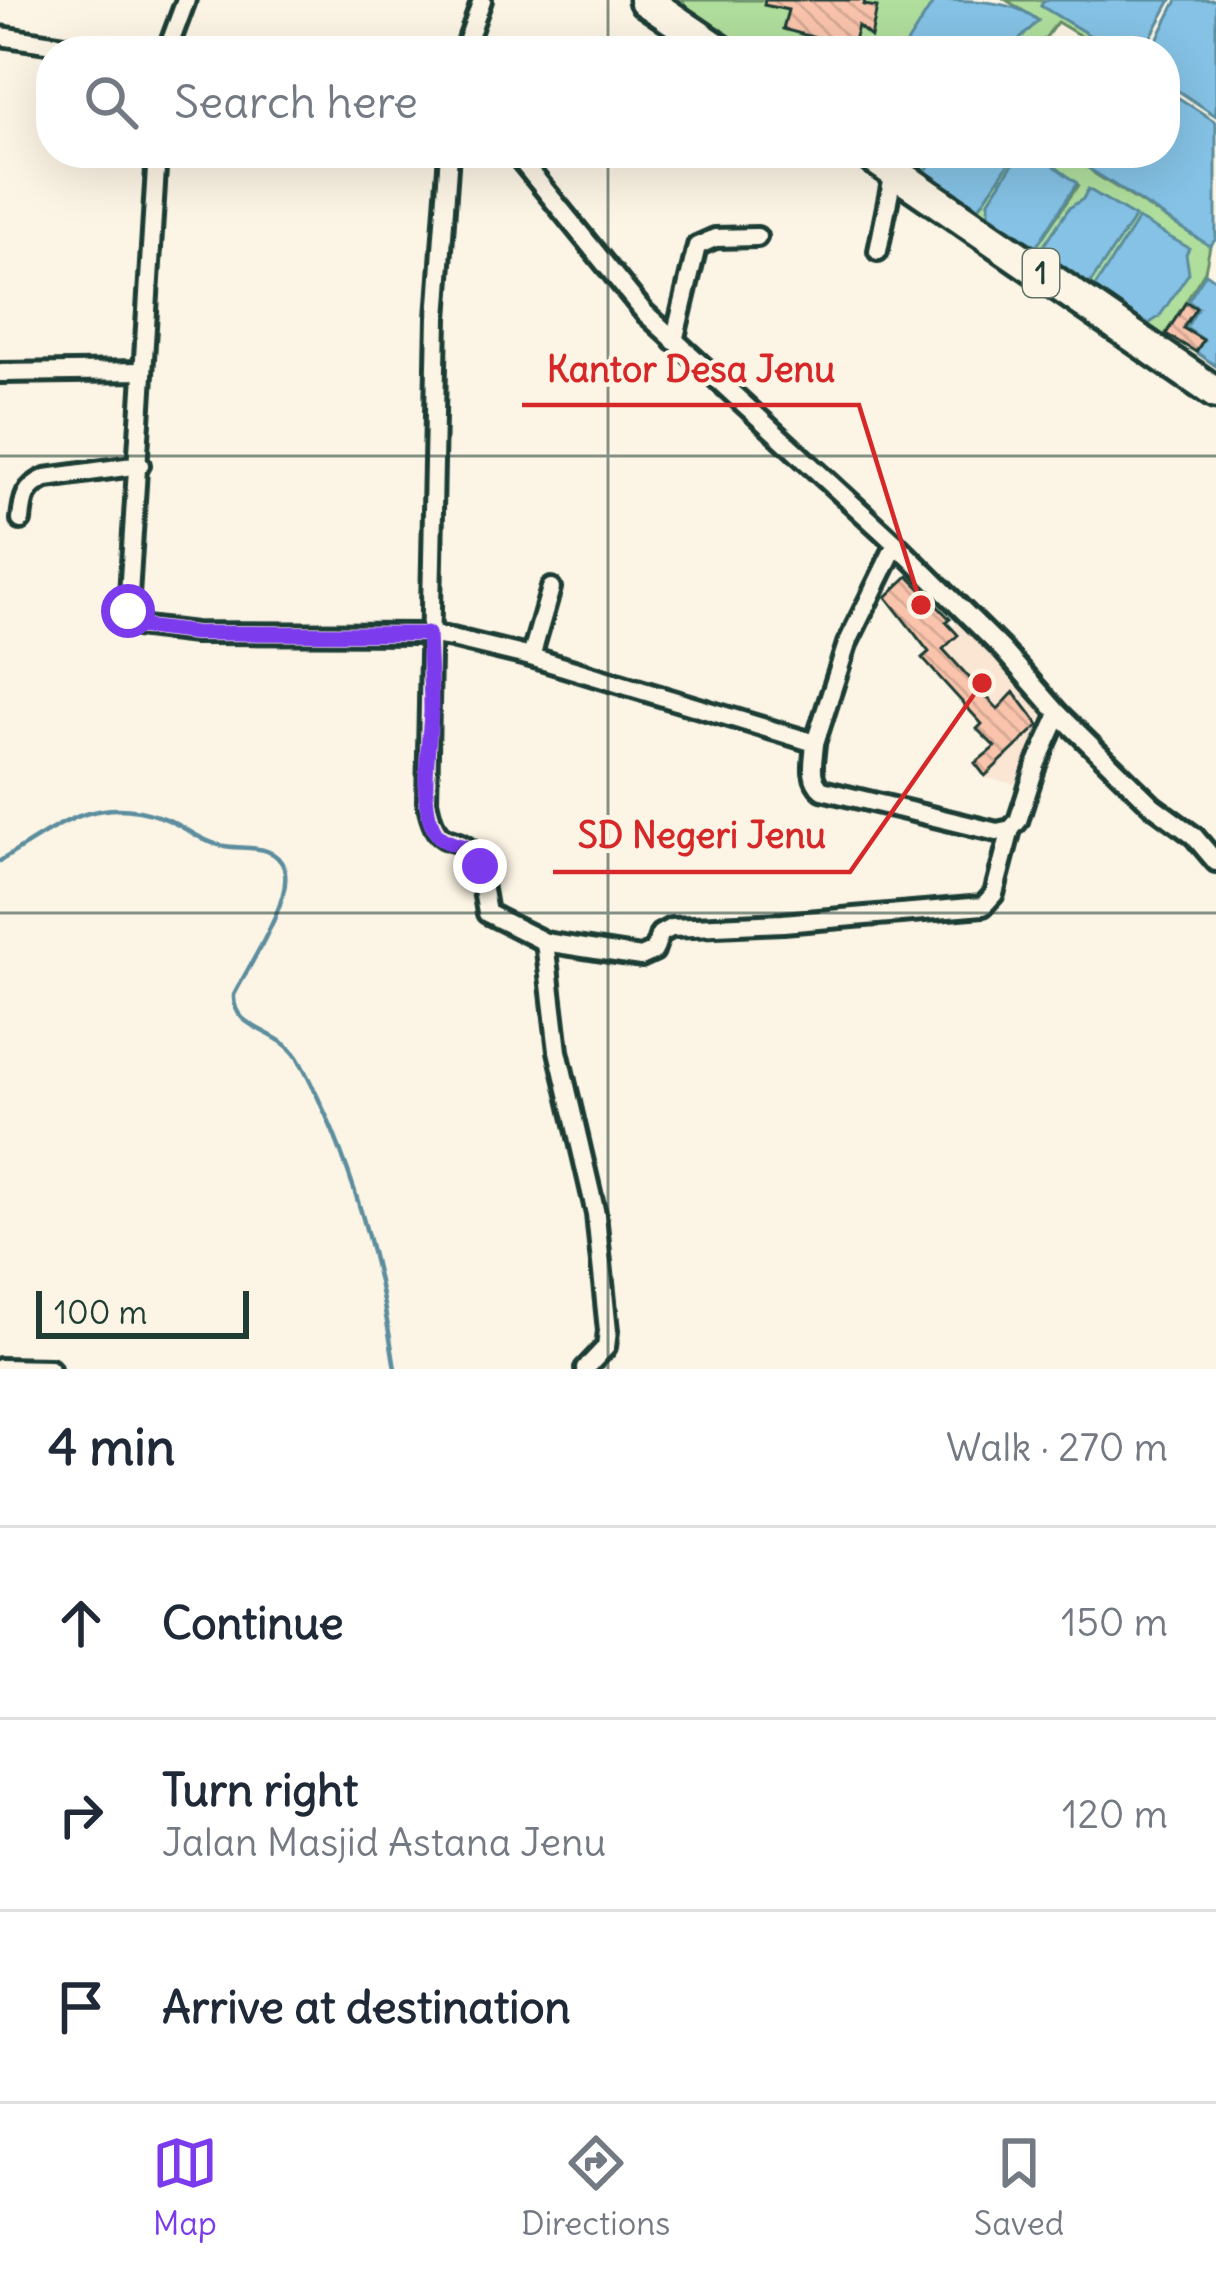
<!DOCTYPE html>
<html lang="en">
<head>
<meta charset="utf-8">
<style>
	body { margin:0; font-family:Delius,sans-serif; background:#f6f6f7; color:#1f2937 }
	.scale { position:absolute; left:36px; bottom:30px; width:213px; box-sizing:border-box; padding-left:12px; border:6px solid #1f3d34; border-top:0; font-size:33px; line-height:42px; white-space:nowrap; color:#1f3d34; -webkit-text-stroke:9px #fcf5e5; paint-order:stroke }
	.stop { position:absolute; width:36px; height:36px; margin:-27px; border:9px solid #7c3aed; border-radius:50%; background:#fff }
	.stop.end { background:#7c3aed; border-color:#fff; box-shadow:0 3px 12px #0008 }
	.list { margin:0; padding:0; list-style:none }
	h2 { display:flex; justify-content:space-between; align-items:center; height:156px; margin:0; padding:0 48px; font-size:51px }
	h2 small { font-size:39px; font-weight:400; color:#747a83 }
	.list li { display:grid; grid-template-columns:78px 1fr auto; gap:36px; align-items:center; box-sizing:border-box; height:192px; padding:0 48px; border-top:3px solid #e0e1e3 }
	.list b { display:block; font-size:45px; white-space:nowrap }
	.list p { margin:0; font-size:39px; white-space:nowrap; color:#747a83 }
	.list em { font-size:39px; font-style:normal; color:#747a83 }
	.icon { flex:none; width:66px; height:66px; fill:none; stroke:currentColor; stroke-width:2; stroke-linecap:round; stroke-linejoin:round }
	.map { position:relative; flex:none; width:1216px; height:1369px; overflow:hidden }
	.search { position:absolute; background:#fff; box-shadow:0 12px 48px #0002; left:36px; right:36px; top:36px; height:132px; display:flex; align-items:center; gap:30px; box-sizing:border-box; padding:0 42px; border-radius:48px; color:#747a83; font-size:45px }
	.sheet { height:732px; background:#fff }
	nav { display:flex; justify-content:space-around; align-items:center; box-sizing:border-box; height:168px; border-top:3px solid #e0e1e3; background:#fff; font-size:33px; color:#747a83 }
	nav a { display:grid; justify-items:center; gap:6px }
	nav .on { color:#7c3aed }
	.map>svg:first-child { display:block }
	.built { fill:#fbe6d4 }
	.green { fill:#b0de9d; stroke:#688e68; stroke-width:3 }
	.water { fill:#85c2e5; stroke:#5c8d9e; stroke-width:3 }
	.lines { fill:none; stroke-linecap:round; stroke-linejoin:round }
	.stream { stroke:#5c8d9e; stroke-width:4.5 }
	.building { fill:url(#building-back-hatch); stroke:#1f3d34; stroke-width:3 }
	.street-casing { stroke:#1f3d34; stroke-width:26 }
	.highway-casing { stroke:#1f3d34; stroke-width:39 }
	.street { stroke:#fcf5e5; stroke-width:16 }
	.highway { stroke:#fcf5e5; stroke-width:30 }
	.route { stroke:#7c3aed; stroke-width:15 }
	.grid { fill:none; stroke:#1f3d34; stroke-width:3; stroke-opacity:0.55 }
	.labels { text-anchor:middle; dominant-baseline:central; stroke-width:9; stroke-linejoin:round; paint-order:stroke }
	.shield { fill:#fcf5e5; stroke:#617469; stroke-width:3 }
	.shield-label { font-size:30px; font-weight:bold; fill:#1f3d34 }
	.leader { fill:none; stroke:#d62828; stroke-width:4.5 }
	.callout-dot { fill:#d62828; stroke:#fcf5e5; stroke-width:4.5 }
	.callout-label { font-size:36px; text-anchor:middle; font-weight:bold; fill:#d62828; stroke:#fcf5e5; stroke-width:9; stroke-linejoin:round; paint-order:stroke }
</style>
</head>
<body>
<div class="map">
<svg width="1216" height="1369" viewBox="0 0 1216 1369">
	<defs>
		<pattern id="building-back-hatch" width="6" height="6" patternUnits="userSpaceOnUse" patternTransform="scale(3)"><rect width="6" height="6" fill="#fac4ac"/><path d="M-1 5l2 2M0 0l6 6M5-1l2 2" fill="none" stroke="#d6a995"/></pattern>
	</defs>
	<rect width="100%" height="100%" fill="#fcf5e5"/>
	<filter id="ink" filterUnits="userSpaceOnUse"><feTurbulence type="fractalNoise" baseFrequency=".00833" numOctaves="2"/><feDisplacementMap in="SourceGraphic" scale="24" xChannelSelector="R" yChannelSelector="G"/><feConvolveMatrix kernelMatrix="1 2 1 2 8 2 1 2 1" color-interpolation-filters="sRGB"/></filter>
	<g filter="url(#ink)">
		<!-- built -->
		<polygon class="built" points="961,619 1047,707 1020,785 985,778 973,764 993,746 975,729 980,723 920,658"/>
		<!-- green -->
		<g class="green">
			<polygon points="670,0 935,0 907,45 916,51 744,51"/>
			<polygon points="1006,0 1044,0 1041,6 1116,51 1106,51 1057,22 1036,51 1008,51 1038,20"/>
			<polygon points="894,153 938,153 926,173 978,209 1016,153 1020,153 989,201 1036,247 1078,185 1037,153 1070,153 1086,159 1089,153 1096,153 1089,168 1095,174 1210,246 1205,271 1163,338"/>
		</g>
		<!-- water -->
		<g class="water">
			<path d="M935,0C968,0 1017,0 1038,21L1008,51H916L906,45Z"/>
			<polygon points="1044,0 1171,0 1143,51 1116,51 1041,6"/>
			<polygon points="1177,0 1216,0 1216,116 1165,82 1165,51 1151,51"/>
			<polygon points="1165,89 1216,122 1216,239 1210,246 1088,168 1096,153 1165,153"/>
			<polygon points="938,153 1016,153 978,209 925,172"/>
			<polygon points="1020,153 1037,153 1077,183 1036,247 989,214 989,201"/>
			<polygon points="1088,189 1135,217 1089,285 1040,251 1069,208 1083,199"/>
			<polygon points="1138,219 1189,248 1186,254 1189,273 1159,317 1147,325 1094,288"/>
			<polygon points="1206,273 1216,280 1216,366 1196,352 1204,340 1186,328 1198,308 1188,301"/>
		</g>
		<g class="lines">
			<!-- stream -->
			<path class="stream" d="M0,861C54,829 93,792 161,817C182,824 198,840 219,845C241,851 275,841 284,868C294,898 248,967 234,995C232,1033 282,1027 300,1062C352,1158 379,1262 395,1369"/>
		</g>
		<!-- building -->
		<g class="building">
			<polygon points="765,0 865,0 864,5 877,7 871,37 858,26 852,48 783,29 788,10 764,5"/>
			<polygon points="1186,302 1196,308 1183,328 1203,340 1196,352 1166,334"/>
			<polygon points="908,576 950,619 946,622 958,635 943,649 998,709 1014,692 1039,725 985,776 975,763 995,747 977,729 982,724 922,658 929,652 886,597"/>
		</g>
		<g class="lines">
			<defs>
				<g id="street">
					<polyline points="0,36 99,51"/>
					<polyline points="167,51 186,0"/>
					<polyline points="464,51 482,0"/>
					<path d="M157,153L128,611L137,626L195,633L428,634L452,638L531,657L815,743C814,760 808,778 822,790L997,832L1011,829L1018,821L1036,765L1059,714"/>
					<path d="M449,153L437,318L427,801C438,856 450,828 477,856L487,913L545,942L558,1051L596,1214L608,1331L606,1347L585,1369"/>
					<polyline points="515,153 644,312 896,544 1002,649 1059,714 1153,806 1194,836 1216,862"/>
					<polyline points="878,251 894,172"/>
					<polyline points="674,341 697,246 715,238 757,237"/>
					<polyline points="0,373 143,371"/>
					<path d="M21,520C23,498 25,487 46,478L140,465"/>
					<polyline points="531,657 551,588"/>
					<polyline points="815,743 847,644 896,544"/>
					<polyline points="545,942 641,957 654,951 660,934 671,928 783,923 983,906 994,894 1011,829"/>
					<polyline points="0,1368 50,1369"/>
				</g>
				<g id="highway">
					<polyline points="645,0 720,51"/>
					<polyline points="867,153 1216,393"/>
				</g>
			</defs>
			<!-- street casing -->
			<use href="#street" class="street-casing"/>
			<!-- highway casing -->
			<use href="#highway" class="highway-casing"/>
			<!-- street -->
			<use href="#street" class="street"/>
			<!-- highway -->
			<use href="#highway" class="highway"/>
		</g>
	</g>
	<g class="lines" filter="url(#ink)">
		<!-- route -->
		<path class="route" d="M128,611L137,626L195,633L428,634C429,659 431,685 431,711C430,743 417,808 437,834C444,844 461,845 472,849L480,866"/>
	</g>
	<!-- grid -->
	<path class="grid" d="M608,0V51M608,153V1369M0,456H1216M0,913H1216"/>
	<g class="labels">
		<!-- shield labels -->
		<rect class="shield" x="1023" y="249" width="36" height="48" rx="9"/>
		<g class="shield-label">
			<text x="1041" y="273">1</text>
		</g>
	</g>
	<!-- callouts -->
	<path class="leader" d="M921 605L859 405H522M982 683L850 872H553"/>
	<g class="callout-dot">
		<circle cx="921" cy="605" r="12"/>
		<circle cx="982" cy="683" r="12"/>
	</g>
	<g class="callout-label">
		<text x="691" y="382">Kantor Desa Jenu</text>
		<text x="702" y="848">SD Negeri Jenu</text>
	</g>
</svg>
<div class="scale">100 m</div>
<div class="stop" style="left:128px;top:611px"></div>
<div class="stop end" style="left:480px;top:866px"></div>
<div class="search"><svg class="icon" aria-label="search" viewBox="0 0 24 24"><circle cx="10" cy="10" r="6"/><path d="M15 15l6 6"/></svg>Search here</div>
</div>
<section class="sheet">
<h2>4 min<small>Walk · 270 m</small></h2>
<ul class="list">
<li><svg class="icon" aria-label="ahead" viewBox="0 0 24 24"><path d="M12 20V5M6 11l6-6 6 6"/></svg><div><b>Continue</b></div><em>150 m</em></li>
<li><svg class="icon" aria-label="right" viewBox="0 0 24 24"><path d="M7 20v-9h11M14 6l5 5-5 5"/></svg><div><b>Turn right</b><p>Jalan Masjid Astana Jenu</p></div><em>120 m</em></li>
<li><svg class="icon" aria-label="arrive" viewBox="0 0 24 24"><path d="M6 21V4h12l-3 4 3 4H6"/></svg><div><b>Arrive at destination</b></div></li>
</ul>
</section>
<nav>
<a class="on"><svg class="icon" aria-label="map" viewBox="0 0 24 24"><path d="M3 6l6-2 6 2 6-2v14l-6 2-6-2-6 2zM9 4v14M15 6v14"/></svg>Map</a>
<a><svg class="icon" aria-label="directions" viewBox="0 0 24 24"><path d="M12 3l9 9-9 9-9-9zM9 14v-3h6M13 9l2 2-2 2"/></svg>Directions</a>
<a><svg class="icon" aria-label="saved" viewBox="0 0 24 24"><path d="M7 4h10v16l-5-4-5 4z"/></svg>Saved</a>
</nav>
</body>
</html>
